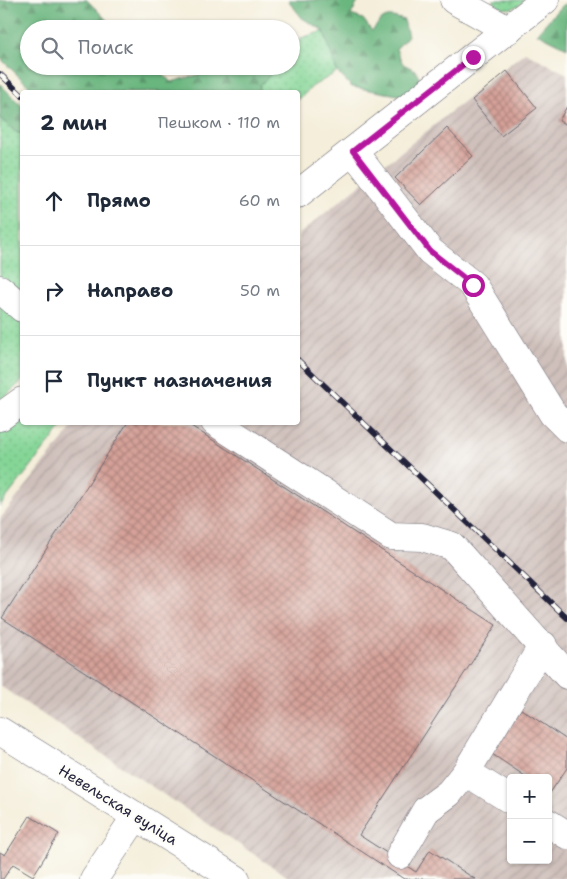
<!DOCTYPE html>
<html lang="ru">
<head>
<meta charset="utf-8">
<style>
	body { margin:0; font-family:"Shantell Sans",sans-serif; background:#f2f2f3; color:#1f2937 }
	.controls { position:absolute; right:15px; bottom:15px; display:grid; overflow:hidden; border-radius:5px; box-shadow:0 1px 4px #0004 }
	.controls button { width:45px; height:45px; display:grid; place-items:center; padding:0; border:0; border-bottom:1px solid #e0e1e3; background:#fff; color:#1f2937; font:25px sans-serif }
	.stop { position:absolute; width:15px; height:15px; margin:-11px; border:4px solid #b5179e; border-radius:50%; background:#fff }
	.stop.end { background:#b5179e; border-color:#fff; box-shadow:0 1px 5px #0008 }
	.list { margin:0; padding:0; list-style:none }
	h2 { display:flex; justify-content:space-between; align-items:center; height:65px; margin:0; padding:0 20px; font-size:21px }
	h2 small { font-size:16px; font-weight:400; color:#747a83 }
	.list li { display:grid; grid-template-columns:32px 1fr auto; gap:15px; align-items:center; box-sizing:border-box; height:90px; padding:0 20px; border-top:1px solid #e0e1e3 }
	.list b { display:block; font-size:19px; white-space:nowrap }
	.list em { font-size:16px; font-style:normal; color:#747a83 }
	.icon { flex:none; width:28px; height:28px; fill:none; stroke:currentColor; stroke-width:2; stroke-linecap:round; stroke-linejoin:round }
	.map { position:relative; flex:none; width:567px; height:879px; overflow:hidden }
	.search { position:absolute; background:#fff; box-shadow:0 1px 4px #0004; left:20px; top:20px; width:280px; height:55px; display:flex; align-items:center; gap:12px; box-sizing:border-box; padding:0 18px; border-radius:28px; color:#747a83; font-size:19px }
	.panel { position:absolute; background:#fff; box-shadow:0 1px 4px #0004; left:20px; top:90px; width:280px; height:335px; border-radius:5px }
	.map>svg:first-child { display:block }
	.industrial { fill:url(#industrial-furrows); fill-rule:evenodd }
	.grass { fill:url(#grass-dots); stroke:#537c68 }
	.forest { fill:url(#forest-firs); stroke:#466c5d }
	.building { fill:url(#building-cross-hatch) }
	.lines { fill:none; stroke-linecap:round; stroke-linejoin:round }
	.minor-casing { stroke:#6c6973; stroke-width:29 }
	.minor { stroke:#fff; stroke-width:28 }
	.rail-casing { stroke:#22223b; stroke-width:5.5 }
	.rail { stroke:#fdfcf7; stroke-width:4; stroke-dasharray:11; stroke-linecap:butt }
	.route { stroke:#b5179e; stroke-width:6 }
	.labels { text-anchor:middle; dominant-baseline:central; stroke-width:4; stroke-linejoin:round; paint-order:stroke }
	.street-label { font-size:15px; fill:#22223b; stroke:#fdfcf7 }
</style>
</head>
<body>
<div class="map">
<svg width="567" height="879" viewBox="0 0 567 879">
	<defs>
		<pattern id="industrial-furrows" width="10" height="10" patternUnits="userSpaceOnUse" patternTransform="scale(1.25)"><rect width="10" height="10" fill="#cfc0bb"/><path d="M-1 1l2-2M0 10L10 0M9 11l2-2" fill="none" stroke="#b1a5a2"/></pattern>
		<pattern id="grass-dots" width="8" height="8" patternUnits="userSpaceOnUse" patternTransform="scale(1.25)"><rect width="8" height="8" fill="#84d596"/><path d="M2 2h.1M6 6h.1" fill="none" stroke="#72b782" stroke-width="1.8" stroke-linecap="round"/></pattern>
		<pattern id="forest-firs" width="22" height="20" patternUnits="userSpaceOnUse" patternTransform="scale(1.25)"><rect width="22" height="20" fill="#6bb67f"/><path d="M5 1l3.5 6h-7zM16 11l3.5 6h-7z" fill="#589469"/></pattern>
		<pattern id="building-cross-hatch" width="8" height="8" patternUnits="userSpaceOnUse" patternTransform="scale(1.25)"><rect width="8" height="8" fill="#d5a198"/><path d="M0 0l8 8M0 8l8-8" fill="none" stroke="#ac837d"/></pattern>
	</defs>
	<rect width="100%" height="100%" fill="#fdfcf7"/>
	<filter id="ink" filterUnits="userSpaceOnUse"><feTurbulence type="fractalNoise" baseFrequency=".02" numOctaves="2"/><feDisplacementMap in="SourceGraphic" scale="10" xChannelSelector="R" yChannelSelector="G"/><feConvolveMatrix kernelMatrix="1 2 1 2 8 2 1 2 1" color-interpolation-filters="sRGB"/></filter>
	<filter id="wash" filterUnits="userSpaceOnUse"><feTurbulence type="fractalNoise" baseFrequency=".0096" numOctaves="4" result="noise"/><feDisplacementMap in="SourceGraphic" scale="20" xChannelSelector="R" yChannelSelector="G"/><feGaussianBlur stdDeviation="1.12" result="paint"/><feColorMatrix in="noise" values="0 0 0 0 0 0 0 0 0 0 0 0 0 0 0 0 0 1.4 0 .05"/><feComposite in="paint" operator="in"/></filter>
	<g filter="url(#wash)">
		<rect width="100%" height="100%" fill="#f4eeda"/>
		<!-- industrial -->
		<path class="industrial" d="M525,52L567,74V879H291L0,686V519L76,423L298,422V235ZM511,778H548V860H511Z"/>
		<!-- grass -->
		<g class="grass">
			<path d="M492,0H526C513,11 503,12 492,0Z"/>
			<polygon points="324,31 337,72 313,86 298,100 298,92 259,92 260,85 279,66 291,66 291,55 297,49 301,38"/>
			<polygon points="0,118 17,133 22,133 22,295 0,276"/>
			<polygon points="0,302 22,325 22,381 0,401"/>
			<polygon points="22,414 22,422 65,423 0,506 0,430"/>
		</g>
		<!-- forest -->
		<g class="forest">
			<polygon points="0,0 87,0 116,29 29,29 29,66 154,66 171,82 201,74 208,66 279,66 260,85 259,92 35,92 0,58"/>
			<path d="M288,0H359L351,15L363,19L372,31C384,16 385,14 404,20L408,36L396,49L403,64L415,70L423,85L409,97L352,87L337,72L324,31L302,18Z"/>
			<polygon points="567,4 567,48 537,33 562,5"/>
			<polygon points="0,84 22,106 22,133 17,133 0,118"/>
		</g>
		<g id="blocks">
			<!-- building -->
			<g class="building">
				<polygon points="507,71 537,108 501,136 472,100"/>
				<polygon points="567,106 567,125 559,121"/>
				<polygon points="447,128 473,156 421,205 395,178"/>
				<polygon points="128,422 185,422 496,625 359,835 416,872 430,850 475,879 404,879 2,618"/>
				<polygon points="521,709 567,740 567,768 550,793 548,792 548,778 528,778 492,754"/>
				<polygon points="30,816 59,834 33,876 13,864 3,879 0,879 0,852 5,855"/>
			</g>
		</g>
	</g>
	<g filter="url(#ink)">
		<use href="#blocks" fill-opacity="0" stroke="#6c6973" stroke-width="1"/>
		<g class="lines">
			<defs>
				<g id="minor">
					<polyline points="454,0 508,30"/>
					<polyline points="353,151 430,251 473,285 553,414 567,428"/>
					<polyline points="298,194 545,0"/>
					<polyline points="0,289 22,308"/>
					<polyline points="0,417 22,401"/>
					<polyline points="215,422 391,536 422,537 452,546 567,675"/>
					<polyline points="0,731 236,879"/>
					<polyline points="466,772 511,800"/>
					<polyline points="548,823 567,835"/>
					<polyline points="400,855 426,810 449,793 466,772 543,645"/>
					<polyline points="94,879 136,816"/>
				</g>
			</defs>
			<!-- minor casing -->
			<use href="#minor" class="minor-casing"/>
			<!-- minor -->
			<use href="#minor" class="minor"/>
			<defs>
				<g id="rail">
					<polyline points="0,74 22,95"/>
					<polyline points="298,360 567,618"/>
				</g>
			</defs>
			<!-- rail casing -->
			<use href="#rail" class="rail-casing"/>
			<!-- rail -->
			<use href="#rail" class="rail"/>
		</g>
	</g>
	<g class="lines" filter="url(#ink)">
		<!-- route -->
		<polyline class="route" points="473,285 430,251 353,151 473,57"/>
	</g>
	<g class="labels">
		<!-- street labels -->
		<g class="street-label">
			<text transform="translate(118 805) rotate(32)">Невельская вуліца</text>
		</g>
	</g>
</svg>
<div class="controls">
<button>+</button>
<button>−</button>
</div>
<div class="stop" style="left:473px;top:285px"></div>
<div class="stop end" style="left:473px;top:57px"></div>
<div class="search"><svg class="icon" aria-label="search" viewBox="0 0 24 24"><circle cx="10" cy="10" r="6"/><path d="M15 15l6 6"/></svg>Поиск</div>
<section class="panel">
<h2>2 мин<small>Пешком · 110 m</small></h2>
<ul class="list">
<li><svg class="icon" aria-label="ahead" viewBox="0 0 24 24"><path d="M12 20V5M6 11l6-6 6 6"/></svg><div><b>Прямо</b></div><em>60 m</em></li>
<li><svg class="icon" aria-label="right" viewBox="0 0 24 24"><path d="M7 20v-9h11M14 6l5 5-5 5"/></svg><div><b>Направо</b></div><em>50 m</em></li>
<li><svg class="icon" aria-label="arrive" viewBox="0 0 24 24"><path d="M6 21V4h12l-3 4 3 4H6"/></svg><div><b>Пункт назначения</b></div></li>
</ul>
</section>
</div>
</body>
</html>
